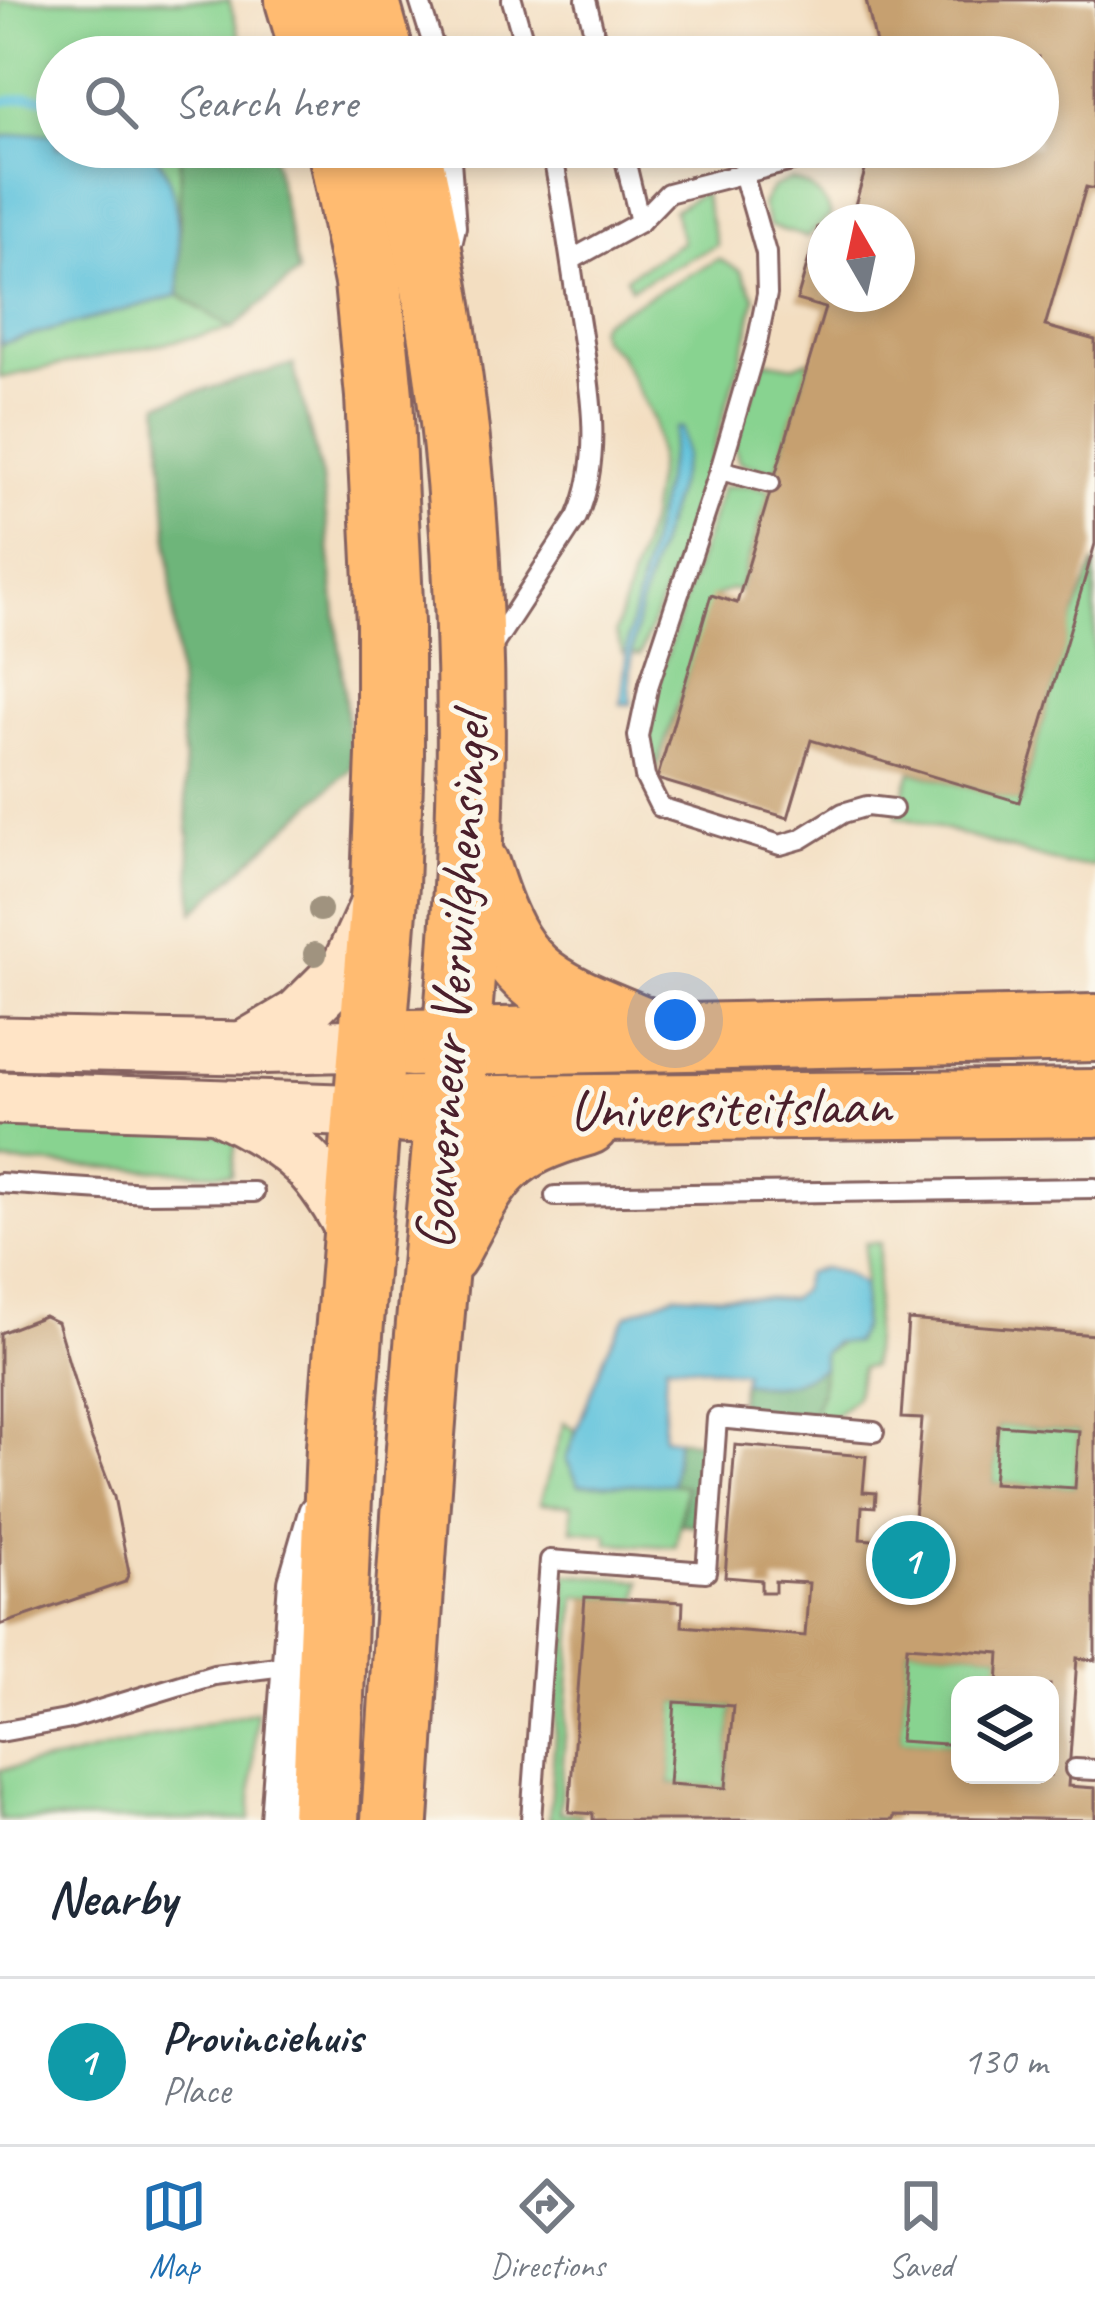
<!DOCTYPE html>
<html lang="en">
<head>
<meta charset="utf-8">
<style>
	body { margin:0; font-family:Caveat,sans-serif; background:#f6f6f7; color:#1f2937 }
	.controls { position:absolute; right:36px; bottom:36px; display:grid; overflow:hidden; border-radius:24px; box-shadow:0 6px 18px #0003 }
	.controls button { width:108px; height:108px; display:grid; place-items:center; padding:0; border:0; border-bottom:3px solid #e0e1e3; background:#fff; color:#1f2937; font:60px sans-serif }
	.compass { position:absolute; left:807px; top:204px; width:108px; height:108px; border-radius:50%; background:#fff; box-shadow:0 6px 18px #0003; rotate:351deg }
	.you { position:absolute; left:675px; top:1020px; width:42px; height:42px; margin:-30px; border:9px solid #fff; border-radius:50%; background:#1a73e8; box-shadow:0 0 0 18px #1a73e833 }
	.badge { display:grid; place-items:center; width:78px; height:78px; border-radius:50%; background:#1f6fb2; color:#fff; font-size:39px; font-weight:700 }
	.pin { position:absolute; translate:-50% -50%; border:6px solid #fff; box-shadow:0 3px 12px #0006 }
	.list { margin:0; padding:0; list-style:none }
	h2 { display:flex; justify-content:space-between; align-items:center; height:156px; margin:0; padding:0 48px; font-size:51px }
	h2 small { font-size:39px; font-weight:400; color:#747a83 }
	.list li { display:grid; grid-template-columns:78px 1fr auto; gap:36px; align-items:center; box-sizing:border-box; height:168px; padding:0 48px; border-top:3px solid #e0e1e3 }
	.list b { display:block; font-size:45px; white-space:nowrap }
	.list p { margin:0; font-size:39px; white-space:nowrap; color:#747a83 }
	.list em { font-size:39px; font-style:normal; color:#747a83 }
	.icon { flex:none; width:66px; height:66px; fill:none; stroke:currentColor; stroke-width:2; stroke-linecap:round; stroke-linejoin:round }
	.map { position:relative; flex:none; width:1095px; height:1820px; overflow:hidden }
	.search { position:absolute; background:#fff; box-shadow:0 6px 18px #0003; left:36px; right:36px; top:36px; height:132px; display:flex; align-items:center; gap:30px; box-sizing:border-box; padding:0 42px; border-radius:66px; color:#747a83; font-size:45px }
	.sheet { height:324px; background:#fff }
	nav { display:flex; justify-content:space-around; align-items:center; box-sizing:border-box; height:168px; border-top:3px solid #e0e1e3; background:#fff; font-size:33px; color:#747a83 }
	nav a { display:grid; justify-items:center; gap:6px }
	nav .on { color:#1f6fb2 }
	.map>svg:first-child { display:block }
	.green { fill:#88d390; stroke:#69795e; stroke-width:3 }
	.forest { fill:#6eb57a; stroke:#5c6a52; stroke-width:3 }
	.water { fill:#5ec2dc; stroke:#547084; stroke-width:3 }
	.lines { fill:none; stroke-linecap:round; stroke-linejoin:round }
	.stream { stroke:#5ec2dc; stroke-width:9 }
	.building { fill:#c6a06f; fill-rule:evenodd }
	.lane-casing { stroke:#856260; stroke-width:24 }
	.street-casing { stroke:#856260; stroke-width:42 }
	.secondary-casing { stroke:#856260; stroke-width:57 }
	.highway-casing { stroke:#856260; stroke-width:72 }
	.lane { stroke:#fff; stroke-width:18 }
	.street { stroke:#fff; stroke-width:36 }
	.secondary { stroke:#ffe4c6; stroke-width:51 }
	.highway { stroke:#ffbb71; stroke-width:66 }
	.tree { fill:#a0937f }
	.labels { text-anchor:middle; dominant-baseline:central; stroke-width:10; stroke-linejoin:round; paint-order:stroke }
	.street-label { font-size:57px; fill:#4a1f2b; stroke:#fbf7ec }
</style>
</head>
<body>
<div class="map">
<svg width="1095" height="1820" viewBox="0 0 1095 1820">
	<rect width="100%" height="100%" fill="#fbf7ec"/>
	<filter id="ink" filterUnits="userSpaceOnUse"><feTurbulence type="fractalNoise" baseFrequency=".00833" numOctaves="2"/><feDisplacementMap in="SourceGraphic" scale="24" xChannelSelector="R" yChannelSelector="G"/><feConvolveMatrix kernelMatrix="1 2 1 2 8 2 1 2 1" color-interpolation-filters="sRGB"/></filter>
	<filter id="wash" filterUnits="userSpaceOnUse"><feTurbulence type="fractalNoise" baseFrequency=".004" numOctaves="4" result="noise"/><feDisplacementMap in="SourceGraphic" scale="48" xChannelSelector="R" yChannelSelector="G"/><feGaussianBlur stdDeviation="2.7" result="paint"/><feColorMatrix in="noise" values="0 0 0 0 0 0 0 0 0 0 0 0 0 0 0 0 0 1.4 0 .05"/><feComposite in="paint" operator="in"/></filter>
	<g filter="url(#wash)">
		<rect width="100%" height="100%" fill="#f3dec1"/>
		<!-- green -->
		<g class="green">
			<polygon points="0,0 229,0 246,57 57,57 57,147 180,147 179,295 232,329 0,378"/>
			<path d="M790,180C808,182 826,198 831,216L807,237L769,226L762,205L772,188Z"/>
			<polygon points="703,192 717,245 631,288 626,277 682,242 674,210"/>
			<polygon points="719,259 741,271 755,297 749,330 690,528 640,655 623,653 615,633 648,524 658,463 654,421 619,354 601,339 598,327 602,321"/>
			<polygon points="810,359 776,472 739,462 733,442 765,361 794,366"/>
			<polygon points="747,485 771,490 738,591 731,589 714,597 653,778 642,730 722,487"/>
			<polygon points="1095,562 1095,866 1066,865 897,816 911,771 1020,802 1069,628"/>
			<polygon points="0,1125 218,1134 236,1138 232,1174 0,1162"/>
			<polygon points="865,1243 880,1243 871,1367 861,1368 856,1396 827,1423 809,1421 821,1392 823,1353 862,1327"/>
			<polygon points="564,1422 576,1431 566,1459 686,1485 676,1547 608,1543 608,1534 572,1530 572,1505 540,1503"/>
			<polygon points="998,1425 1079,1431 1075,1488 993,1483"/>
			<polygon points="567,1574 641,1581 638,1600 576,1596 559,1812 581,1815 581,1820 549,1820"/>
			<polygon points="907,1646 1000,1653 998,1685 960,1685 960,1745 900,1741"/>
			<polygon points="675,1702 733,1706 726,1788 669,1784"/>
			<polygon points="256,1711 250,1820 0,1820 0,1770 64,1759"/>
		</g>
		<!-- forest -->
		<g class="forest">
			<polygon points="180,147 271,147 298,273 232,329 179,295"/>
			<polygon points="293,364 322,478 352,768 194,912 159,403"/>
			<path d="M823,1368L821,1392L809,1421L736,1415L742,1382C776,1389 793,1385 823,1368Z"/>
			<polygon points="677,1439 709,1443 702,1526 680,1524 686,1486 672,1484"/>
		</g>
		<!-- water -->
		<g class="water">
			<path d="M34,133L57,134V147C75,147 128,142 142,147C184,161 179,259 179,295L0,344V137Z"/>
			<path d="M676,428H682L685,455C666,536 624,620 631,704H621L628,637Z"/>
			<path d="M823,1268L845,1273L863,1285L862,1327L854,1343L834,1342L823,1353V1368C793,1385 776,1389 742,1382L744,1372L666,1363L663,1437L677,1439L672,1484L579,1485L566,1459L606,1352L627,1315L676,1294L791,1299L801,1290L806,1274Z"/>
		</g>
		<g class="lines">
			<!-- stream -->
			<polyline class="stream" points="0,102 29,97 57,99"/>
		</g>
		<g id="blocks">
			<!-- building -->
			<g class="building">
				<polygon points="866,0 1095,0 1095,189 1086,187 1045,326 1095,340 1095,544 1019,802 811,740 788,818 657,779 711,595 737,603 825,308 797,300 818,227 825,229 825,294 897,294 897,222 850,222 872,147 1038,147 1038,57 879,57"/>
				<polygon points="44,1316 57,1322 91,1437 114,1497 129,1573 125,1582 0,1625 0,1333"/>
				<path d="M908,1320L1095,1335V1660L1077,1658L1068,1786L1095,1788V1820L894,1816L893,1820H593V1814L569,1812L585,1597L683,1602L682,1626L805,1636L809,1583L775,1581V1592H761V1580L725,1577L735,1445L866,1456L863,1492L876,1493L875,1507L862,1506L860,1539L912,1543L922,1419L901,1418ZM998,1425L1079,1431L1075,1488L993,1483ZM907,1646L1000,1653L998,1685H1050V1775H960V1745L900,1741ZM675,1702L733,1706L726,1788L669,1784Z"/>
			</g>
		</g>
	</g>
	<g filter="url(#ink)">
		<use href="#blocks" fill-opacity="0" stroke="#856260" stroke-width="3"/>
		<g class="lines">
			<defs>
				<g id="lane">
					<polyline points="419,0 437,57"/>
					<polyline points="512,0 528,57"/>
					<polyline points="586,0 600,57"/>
					<polyline points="450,147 456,227 453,240"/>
					<polyline points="622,147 640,222"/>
					<polyline points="743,173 766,253 767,294 757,343 720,470 649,684 638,736 645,777 660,807 780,845 801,839 843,813 867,806 893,809"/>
					<polyline points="571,260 640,222 668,193 846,147"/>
					<polyline points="720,470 770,483"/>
					<path d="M490,650L577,517C606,451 587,373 577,304C569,251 562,199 551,147"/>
					<polyline points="0,1183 146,1193 254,1192"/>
					<polyline points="555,1196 1095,1188"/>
					<polyline points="0,1732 66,1720 214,1675 292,1665"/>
					<polyline points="1075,1769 1095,1770"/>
					<polyline points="531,1820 550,1560 706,1572 717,1418 874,1432"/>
				</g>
				<polyline id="street" points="279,1820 297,1582 317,1513"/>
				<g id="secondary">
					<polyline points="0,1043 243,1048 371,1045"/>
					<polyline points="245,1047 299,1015 348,966 375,907"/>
					<polyline points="0,1098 366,1111"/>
					<path d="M226,1111C296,1145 321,1168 356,1238"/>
				</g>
				<g id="highway">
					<polyline points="299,0 316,57"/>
					<polyline points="365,0 381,57"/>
					<path d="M476,867C510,977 537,987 640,1029"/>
					<polyline points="410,1043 1095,1028"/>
					<polyline points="406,1110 1095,1103"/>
					<path d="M445,1252C488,1172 495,1147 586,1122"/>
					<polyline points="325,1820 340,1447 385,885 390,755 390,623 379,396 368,282 341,147"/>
					<path d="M395,1820C407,1636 418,1451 435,1267C447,1126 464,983 469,841C477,607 461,375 406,147"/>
				</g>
			</defs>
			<!-- lane casing -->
			<use href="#lane" class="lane-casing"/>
			<!-- street casing -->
			<use href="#street" class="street-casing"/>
			<!-- secondary casing -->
			<use href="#secondary" class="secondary-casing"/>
			<!-- highway casing -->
			<use href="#highway" class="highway-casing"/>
			<!-- lane -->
			<use href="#lane" class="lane"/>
			<!-- street -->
			<use href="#street" class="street"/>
			<!-- secondary -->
			<use href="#secondary" class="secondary"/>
			<!-- highway -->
			<use href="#highway" class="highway"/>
		</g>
		<!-- trees -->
		<g class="tree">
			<circle cx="320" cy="910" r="12"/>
			<circle cx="315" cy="954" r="12"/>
		</g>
	</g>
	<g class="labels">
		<!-- street labels -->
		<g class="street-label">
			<text transform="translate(452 982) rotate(-86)">Gouverneur Verwilghensingel</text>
			<text transform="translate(730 1107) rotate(-1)">Universiteitslaan</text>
		</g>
	</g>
</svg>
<div class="controls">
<button><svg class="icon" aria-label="layers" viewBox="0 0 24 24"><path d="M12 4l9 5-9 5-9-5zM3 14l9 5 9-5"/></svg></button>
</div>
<svg class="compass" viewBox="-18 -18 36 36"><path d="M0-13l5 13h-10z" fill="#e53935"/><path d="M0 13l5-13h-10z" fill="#747a83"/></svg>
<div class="you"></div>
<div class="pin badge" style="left:911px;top:1560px;background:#0f9aa8">1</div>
<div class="search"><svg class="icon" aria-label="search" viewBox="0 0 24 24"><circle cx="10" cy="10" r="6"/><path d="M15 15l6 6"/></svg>Search here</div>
</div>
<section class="sheet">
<h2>Nearby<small></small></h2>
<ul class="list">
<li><span class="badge" style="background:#0f9aa8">1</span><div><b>Provinciehuis</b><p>Place</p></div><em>130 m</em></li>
</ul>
</section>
<nav>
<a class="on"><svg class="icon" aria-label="map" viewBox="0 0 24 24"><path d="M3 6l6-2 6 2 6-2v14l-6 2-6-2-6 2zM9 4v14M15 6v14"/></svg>Map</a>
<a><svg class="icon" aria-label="directions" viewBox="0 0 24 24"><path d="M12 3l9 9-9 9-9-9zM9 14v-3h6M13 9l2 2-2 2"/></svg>Directions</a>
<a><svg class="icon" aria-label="saved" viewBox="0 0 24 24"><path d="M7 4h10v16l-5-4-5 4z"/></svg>Saved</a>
</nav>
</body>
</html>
